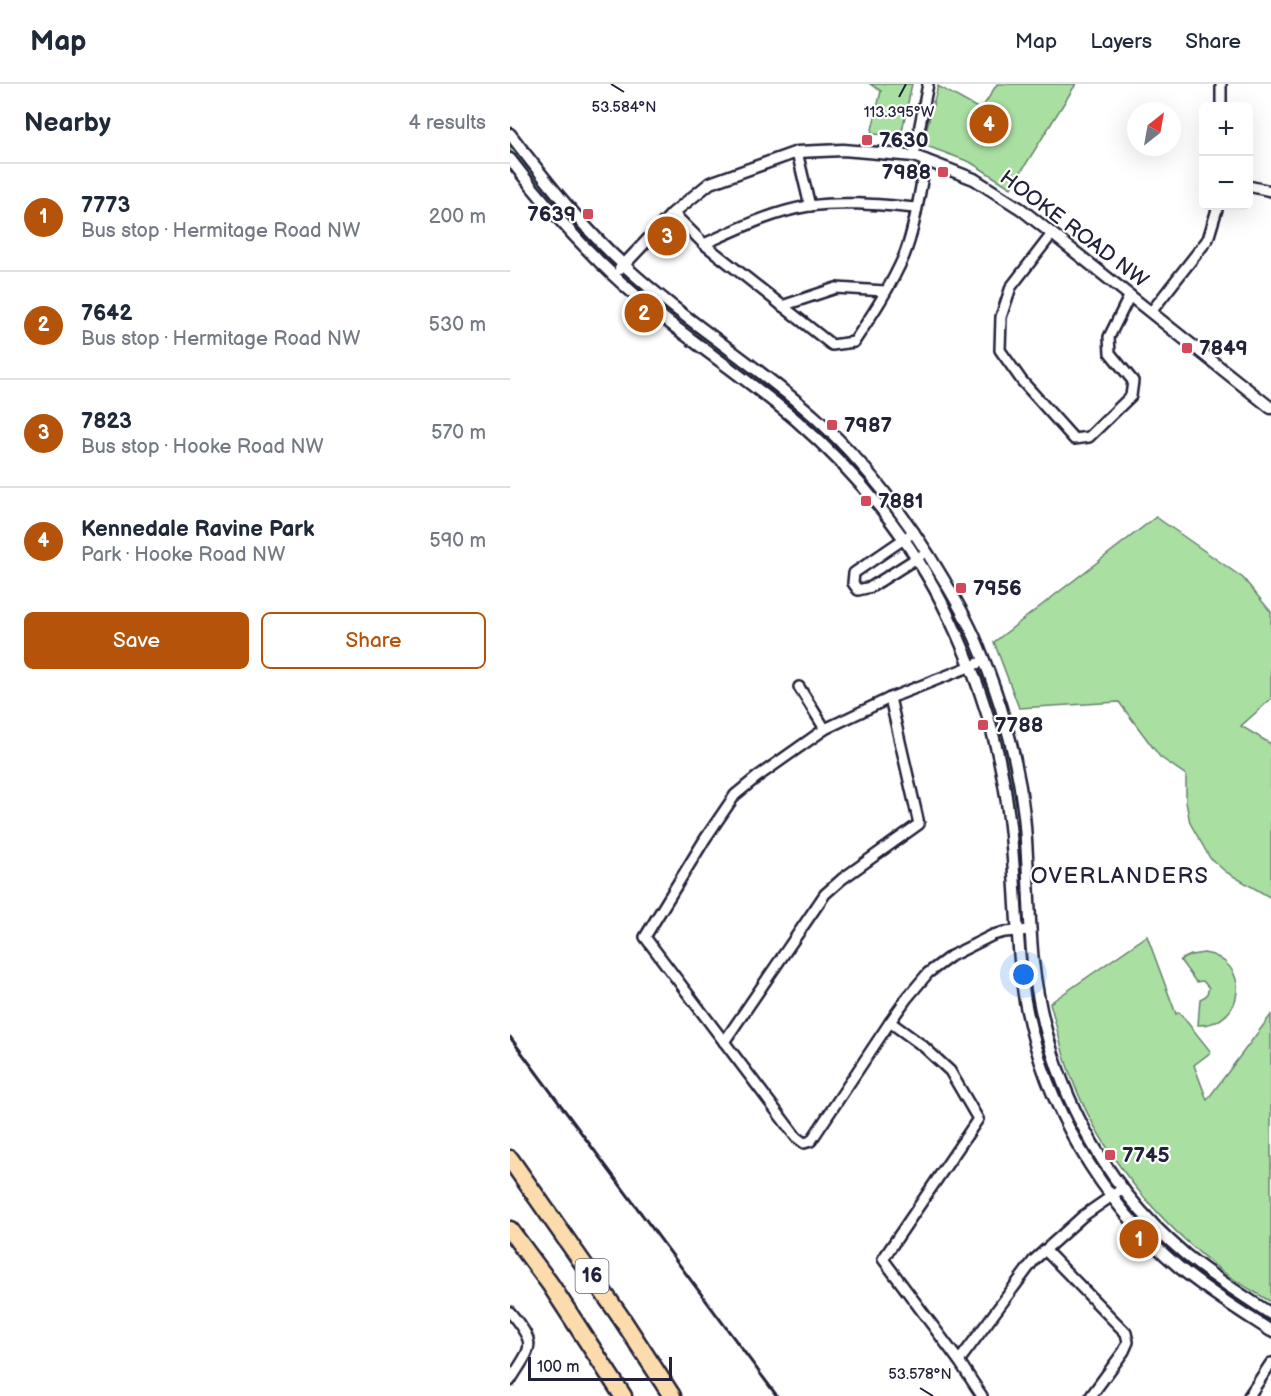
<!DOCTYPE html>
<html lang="en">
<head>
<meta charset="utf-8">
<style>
	body { margin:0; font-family:"Balsamiq Sans",sans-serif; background:#f6f6f7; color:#1f2937 }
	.controls { position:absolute; right:18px; top:18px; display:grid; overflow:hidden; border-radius:9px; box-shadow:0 6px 24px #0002 }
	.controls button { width:54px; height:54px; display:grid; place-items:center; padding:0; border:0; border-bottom:2px solid #e0e1e3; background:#fff; color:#1f2937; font:30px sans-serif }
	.compass { position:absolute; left:617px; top:18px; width:54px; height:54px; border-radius:50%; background:#fff; box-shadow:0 6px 24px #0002; rotate:31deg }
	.scale { position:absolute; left:18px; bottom:15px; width:144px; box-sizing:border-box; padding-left:6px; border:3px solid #22223b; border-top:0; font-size:16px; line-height:21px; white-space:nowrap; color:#22223b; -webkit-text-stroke:4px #fff; paint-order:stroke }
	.you { position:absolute; left:514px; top:891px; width:21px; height:21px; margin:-15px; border:4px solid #fff; border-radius:50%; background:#1a73e8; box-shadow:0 0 0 9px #1a73e833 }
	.badge { display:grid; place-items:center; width:39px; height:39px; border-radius:50%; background:#b45309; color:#fff; font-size:20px; font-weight:700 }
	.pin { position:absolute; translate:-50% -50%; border:3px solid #fff; box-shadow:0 2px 6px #0006 }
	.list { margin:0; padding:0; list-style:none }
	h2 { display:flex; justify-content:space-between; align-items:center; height:78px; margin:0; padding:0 24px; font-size:26px }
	h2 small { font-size:20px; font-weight:400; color:#747a83 }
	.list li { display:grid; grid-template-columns:39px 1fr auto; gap:18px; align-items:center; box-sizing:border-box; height:108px; padding:0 24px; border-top:2px solid #e0e1e3 }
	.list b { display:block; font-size:22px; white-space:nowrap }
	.list p { margin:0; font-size:20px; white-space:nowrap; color:#747a83 }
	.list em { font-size:20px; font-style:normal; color:#747a83 }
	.actions { display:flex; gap:12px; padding:18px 24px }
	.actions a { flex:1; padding:14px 0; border:2px solid #b45309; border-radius:9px; text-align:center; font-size:21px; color:#b45309 }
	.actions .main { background:#b45309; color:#fff }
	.map { position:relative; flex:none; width:761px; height:1312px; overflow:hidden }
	header { display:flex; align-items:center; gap:36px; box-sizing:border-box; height:84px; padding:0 30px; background:#fff; border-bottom:2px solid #e0e1e3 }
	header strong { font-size:28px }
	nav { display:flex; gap:33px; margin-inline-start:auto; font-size:21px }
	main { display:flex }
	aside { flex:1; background:#fff }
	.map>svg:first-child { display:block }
	.green { fill:#a9dfa1; stroke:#66806e; stroke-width:1.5 }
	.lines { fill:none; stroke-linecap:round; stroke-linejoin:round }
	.minor-casing { stroke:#22223b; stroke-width:14 }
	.tertiary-casing { stroke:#22223b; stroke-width:15 }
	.motorway-casing { stroke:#22223b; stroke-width:21 }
	.minor { stroke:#fff; stroke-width:9 }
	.tertiary { stroke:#fff; stroke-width:10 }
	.motorway { stroke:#fcdcac; stroke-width:16 }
	.rail { stroke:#22223b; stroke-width:3 }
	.ticks { fill:none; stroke:#22223b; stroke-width:2 }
	.poi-dot { fill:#d1495b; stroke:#fff; stroke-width:2 }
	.labels { text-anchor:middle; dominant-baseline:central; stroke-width:4.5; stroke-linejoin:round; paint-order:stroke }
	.shield { fill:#fff; stroke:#646476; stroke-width:1.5 }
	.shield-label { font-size:20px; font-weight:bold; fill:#22223b }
	.poi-label { font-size:21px; font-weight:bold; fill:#22223b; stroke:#fff; text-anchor:start }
	.street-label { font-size:21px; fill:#22223b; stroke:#fff }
	.neighbourhood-label { font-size:22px; letter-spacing:1.5px; fill:#22223b; stroke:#fff }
	.ticks-label { font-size:15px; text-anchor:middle; fill:#22223b; stroke:#fff; stroke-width:4.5; stroke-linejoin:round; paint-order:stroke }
</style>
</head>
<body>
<header>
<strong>Map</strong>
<nav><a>Map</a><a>Layers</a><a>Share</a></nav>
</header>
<main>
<aside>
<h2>Nearby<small>4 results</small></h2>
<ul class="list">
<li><span class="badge">1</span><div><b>7773</b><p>Bus stop · Hermitage Road NW</p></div><em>200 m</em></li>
<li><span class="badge">2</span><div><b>7642</b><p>Bus stop · Hermitage Road NW</p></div><em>530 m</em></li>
<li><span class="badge">3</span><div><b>7823</b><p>Bus stop · Hooke Road NW</p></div><em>570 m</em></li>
<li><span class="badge">4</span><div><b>Kennedale Ravine Park</b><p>Park · Hooke Road NW</p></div><em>590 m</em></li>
</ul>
<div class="actions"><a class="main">Save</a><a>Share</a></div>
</aside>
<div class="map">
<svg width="761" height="1312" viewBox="0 0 761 1312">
	<rect width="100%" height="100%" fill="#fff"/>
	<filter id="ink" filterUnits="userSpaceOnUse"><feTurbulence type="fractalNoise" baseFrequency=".0167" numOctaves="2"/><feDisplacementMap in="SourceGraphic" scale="12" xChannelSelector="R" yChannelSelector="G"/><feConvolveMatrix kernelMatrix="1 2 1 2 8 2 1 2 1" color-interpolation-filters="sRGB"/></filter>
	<g filter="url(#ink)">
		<!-- green -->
		<g class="green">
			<polygon points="360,0 402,0 392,47 388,51 361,50 371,7"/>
			<polygon points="487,0 566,0 501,104 460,78 419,63 414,54 428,2 471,26"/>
			<path d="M0,57L98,171L95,174C87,169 80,162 74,155C47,128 24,97 0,67Z"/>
			<polygon points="125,196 295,330 311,347 308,350 157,231 127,206 122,199"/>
			<polygon points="335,368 387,429 390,439 388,441 330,372"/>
			<polygon points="646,433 733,494 761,528 761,615 731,642 761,660 761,814 716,788 700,774 680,739 676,718 676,691 650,673 609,618 509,624 484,558"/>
			<polygon points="417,480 425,486 460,554 461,561 458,563 415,481"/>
			<polygon points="472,592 477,598 494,650 508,719 505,720 501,714 470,593"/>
			<polygon points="507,741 510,742 515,824 511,824 506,748"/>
			<path d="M637,852L666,930L669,928L701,968L684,981L697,1016L761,931V1218C742,1206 721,1195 704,1181C636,1126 580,1055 554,972C549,954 545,936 540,919Z"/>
			<path d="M518,864L527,924L598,1091L595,1094C545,1027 524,947 514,865Z"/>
			<path d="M694,869C742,876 736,942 688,941L690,915L696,912L699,904L693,897L686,898L670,876L681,871Z"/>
			<path d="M617,1117L761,1233V1240C704,1204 659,1171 614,1120Z"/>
		</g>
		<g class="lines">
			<defs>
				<g id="minor">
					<polyline points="711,0 711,22"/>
					<polyline points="287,68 300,122"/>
					<polyline points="404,72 418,0"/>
					<polyline points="738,102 761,107"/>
					<path d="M163,129L194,160L322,261L344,258C362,231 381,202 394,172C405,145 410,105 416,76"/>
					<polyline points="542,150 501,203 491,233 490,266 512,297 564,355 579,353 621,312 623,297 600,269 599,253 620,211"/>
					<path d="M194,160C228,145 262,128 299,122C334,117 371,121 406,124"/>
					<polyline points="272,222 326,204 375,207"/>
					<polyline points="641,228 698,155 708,122"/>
					<polyline points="404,448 344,489 343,499 348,506 361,503 410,472"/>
					<polyline points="474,577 380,614 315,645 247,693 225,711 195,755 135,853 286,1053 294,1059 301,1057 380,938 397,914 418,889 441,872 483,851 495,848 521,846"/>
					<polyline points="289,603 315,645"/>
					<polyline points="380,938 413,962 440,987 468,1035 373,1175 449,1277 472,1312"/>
					<polyline points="214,958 315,810 332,795 409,740 380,614"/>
					<polyline points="535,1166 616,1249 618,1258 614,1267 581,1312"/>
					<path d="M0,1228C28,1263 22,1261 0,1297"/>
					<polyline points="449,1277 524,1176 573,1132 612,1105"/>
					<polyline points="739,1312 761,1279"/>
				</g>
				<g id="tertiary">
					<path d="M0,50C36,97 72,143 116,183C176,238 246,280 306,334C351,375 386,420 418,470C435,497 452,525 465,554C489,610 507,670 514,731C519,780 518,829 523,878C537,993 587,1096 676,1171C703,1193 732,1211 761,1230"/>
					<path d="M0,75C31,116 65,155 102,190C159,244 226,285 286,336C348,390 403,457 438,531C469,595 491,664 499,734C507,795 505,857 515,917C534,1020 590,1117 670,1184C699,1208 730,1227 761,1247"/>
					<polyline points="110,185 163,129 200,99 287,68 333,66 404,72 464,95 511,125 761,324"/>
				</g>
				<g id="motorway">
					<polyline points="0,1075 112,1235 162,1312"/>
					<polyline points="0,1146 40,1200 113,1312"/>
				</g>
			</defs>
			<!-- minor casing -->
			<use href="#minor" class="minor-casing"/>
			<!-- tertiary casing -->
			<use href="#tertiary" class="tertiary-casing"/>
			<!-- motorway casing -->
			<use href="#motorway" class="motorway-casing"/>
			<!-- minor -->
			<use href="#minor" class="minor"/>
			<!-- tertiary -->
			<use href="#tertiary" class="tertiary"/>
			<!-- motorway -->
			<use href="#motorway" class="motorway"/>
			<!-- rail -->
			<polyline class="rail" points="0,953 267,1312"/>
		</g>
	</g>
	<!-- ticks -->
	<path class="ticks" d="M101,0L114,8M389,13L396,0M410,1304L423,1312"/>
	<!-- markers -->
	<g class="poi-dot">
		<rect x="351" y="50" width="12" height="12" rx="3"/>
		<rect x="427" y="82" width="12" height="12" rx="3"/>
		<rect x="72" y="124" width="12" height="12" rx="3"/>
		<rect x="671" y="258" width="12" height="12" rx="3"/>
		<rect x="316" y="335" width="12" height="12" rx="3"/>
		<rect x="350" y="411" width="12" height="12" rx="3"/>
		<rect x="445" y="498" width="12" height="12" rx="3"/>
		<rect x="467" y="635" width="12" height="12" rx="3"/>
		<rect x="594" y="1065" width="12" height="12" rx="3"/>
	</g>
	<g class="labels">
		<!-- shield labels -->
		<rect class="shield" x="65.5" y="1175" width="33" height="34" rx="4.5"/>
		<g class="shield-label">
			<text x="82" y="1192">16</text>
		</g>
		<!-- poi labels -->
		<g class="poi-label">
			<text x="369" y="56">7630</text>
			<text x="421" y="88" text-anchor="end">7988</text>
			<text x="66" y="130" text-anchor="end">7639</text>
			<text x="689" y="264">7849</text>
			<text x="334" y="341">7987</text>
			<text x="368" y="417">7881</text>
			<text x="463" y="504">7956</text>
			<text x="485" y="641">7788</text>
			<text x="612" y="1071">7745</text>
		</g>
		<!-- street labels -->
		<g class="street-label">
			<text transform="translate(564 145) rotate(37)">HOOKE ROAD NW</text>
		</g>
		<!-- neighbourhood labels -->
		<g class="neighbourhood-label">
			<text x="610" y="792">OVERLANDERS</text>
		</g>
	</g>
	<g class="ticks-label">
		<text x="114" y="28">53.584°N</text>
		<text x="389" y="33">113.395°W</text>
		<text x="410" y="1295">53.578°N</text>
	</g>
</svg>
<div class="controls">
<button>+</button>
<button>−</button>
</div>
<svg class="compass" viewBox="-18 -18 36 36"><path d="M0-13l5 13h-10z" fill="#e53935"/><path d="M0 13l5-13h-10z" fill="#747a83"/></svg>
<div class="scale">100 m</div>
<div class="you"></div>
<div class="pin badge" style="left:629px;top:1155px">1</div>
<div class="pin badge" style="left:134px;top:229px">2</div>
<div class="pin badge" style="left:157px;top:152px">3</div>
<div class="pin badge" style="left:479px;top:40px">4</div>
</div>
</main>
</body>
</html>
